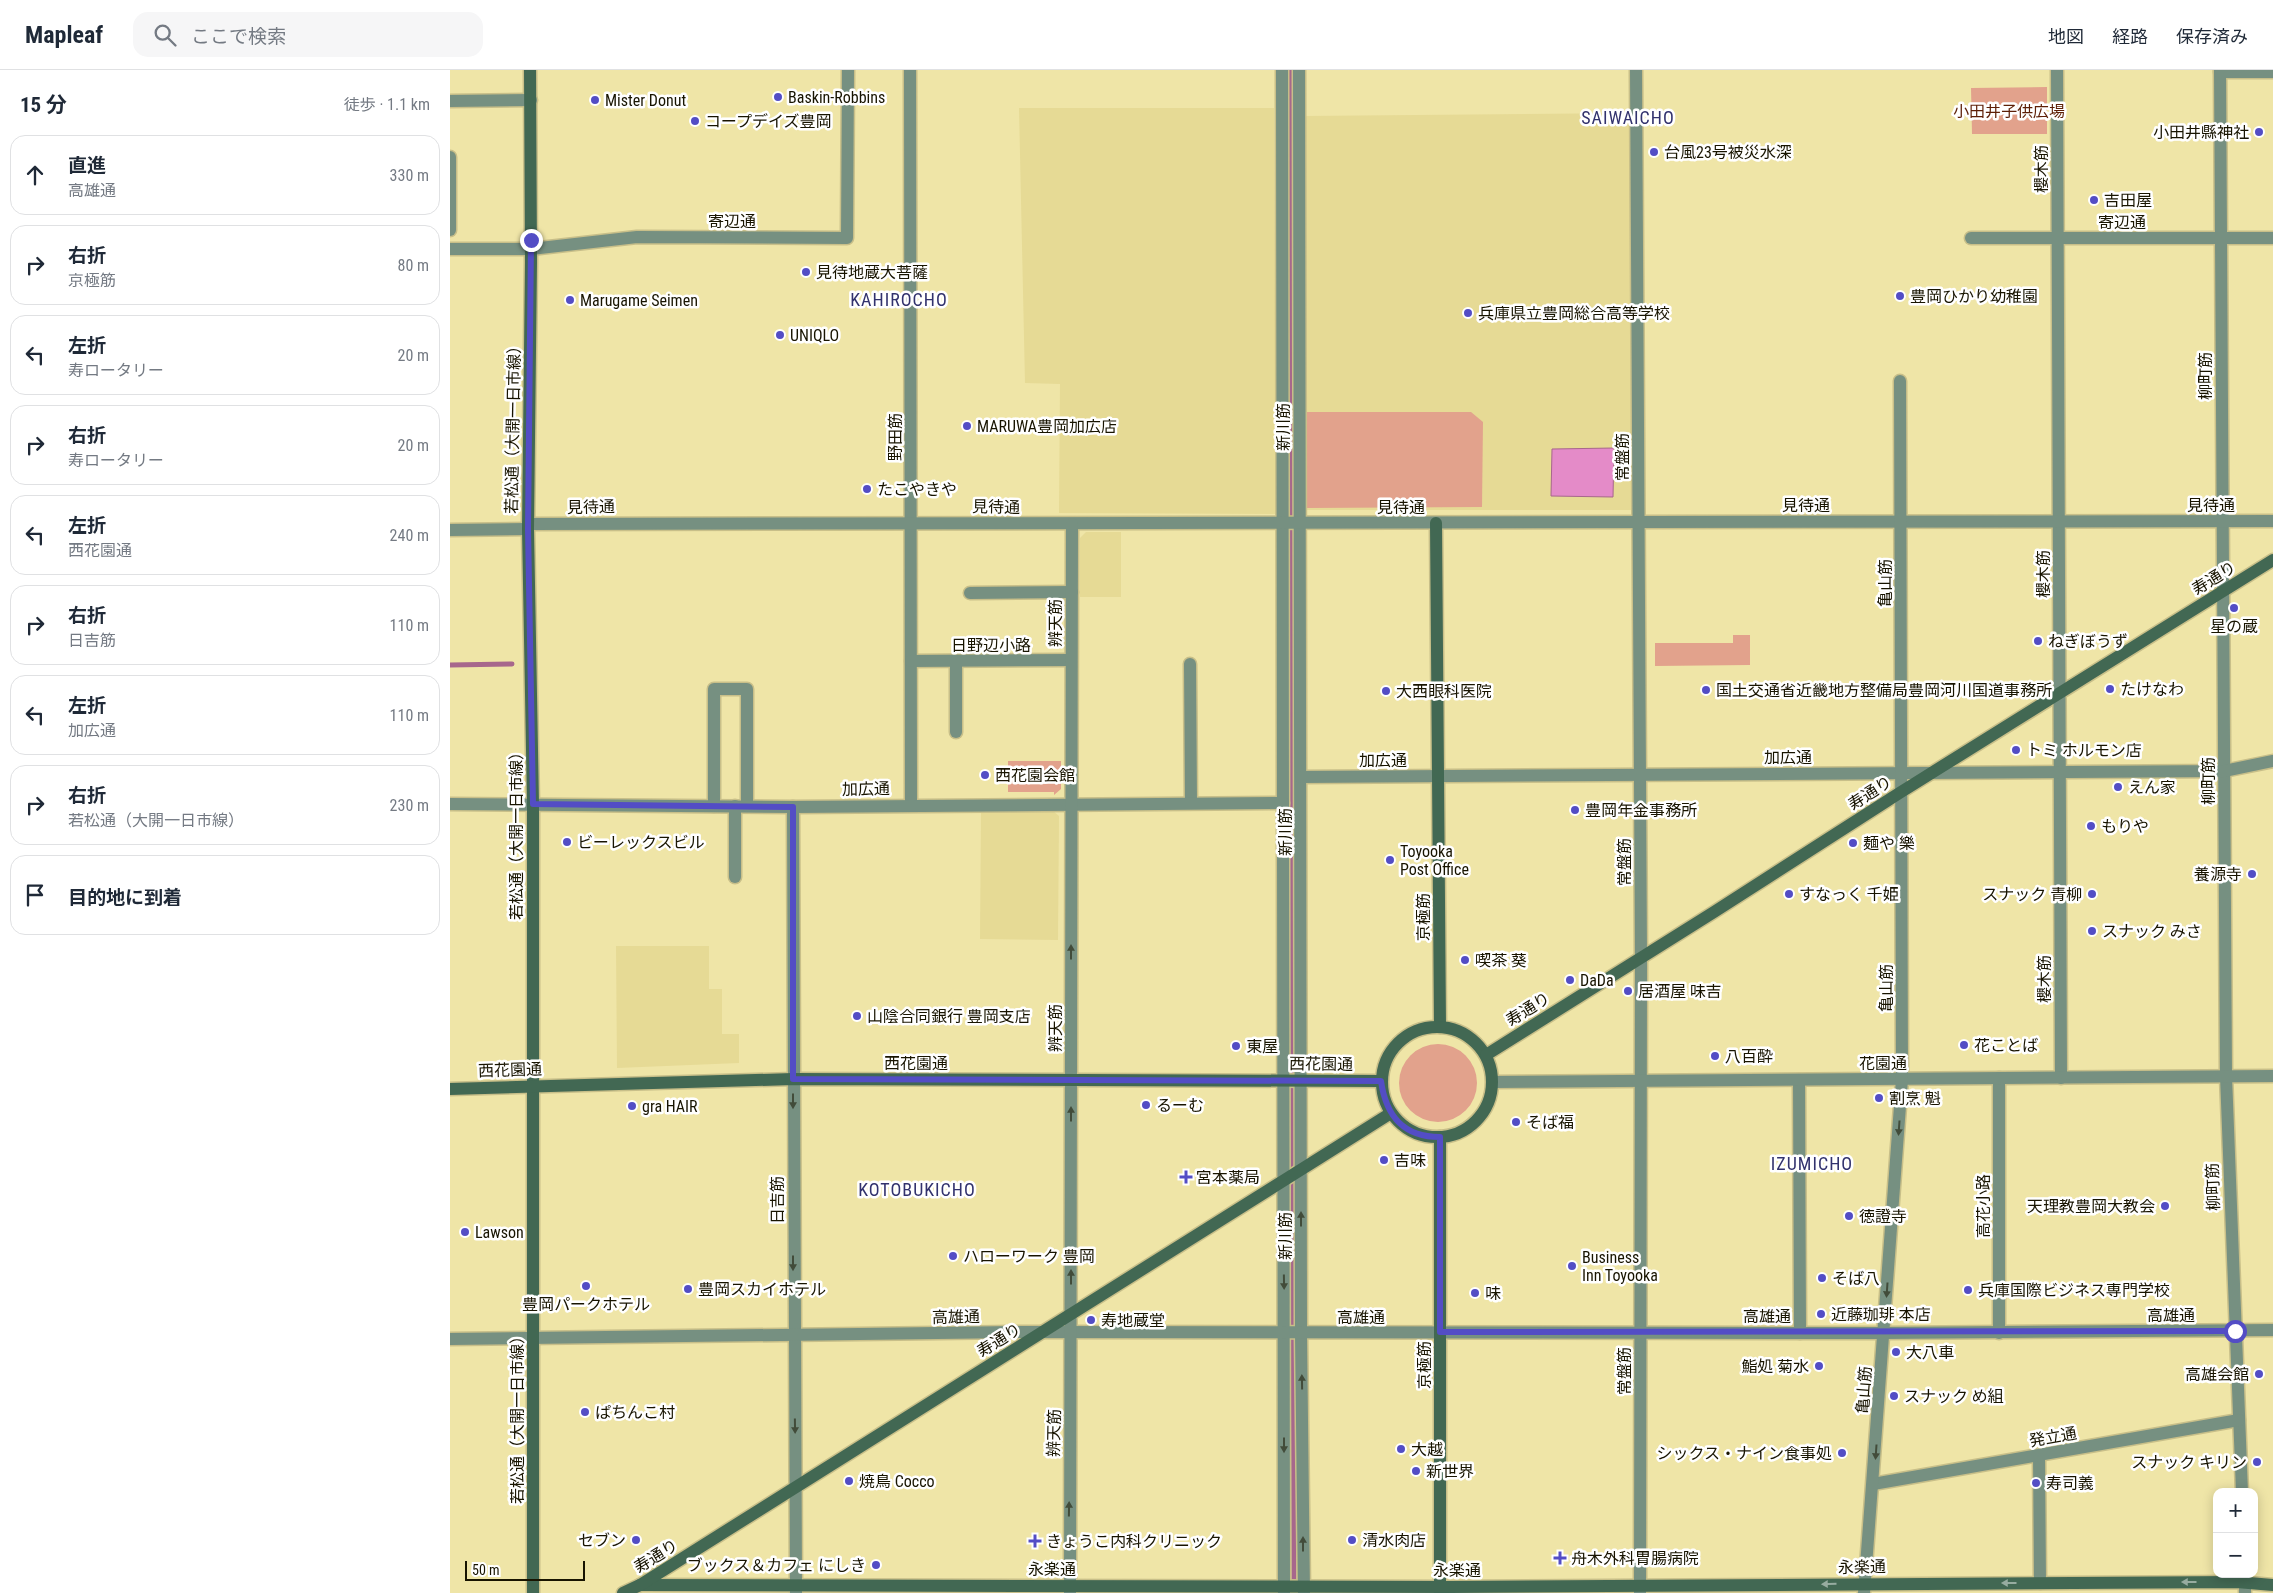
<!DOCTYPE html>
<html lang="ja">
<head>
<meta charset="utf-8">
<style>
	body { margin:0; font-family:"Roboto Condensed","Noto Sans JP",sans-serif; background:#f6f6f7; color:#1f2937 }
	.controls { position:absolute; right:15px; bottom:15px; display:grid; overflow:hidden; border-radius:10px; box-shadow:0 2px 12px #0003 }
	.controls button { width:45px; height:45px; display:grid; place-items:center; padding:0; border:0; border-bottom:1px solid #e0e1e3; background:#fff; color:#1f2937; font:25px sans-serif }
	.scale { position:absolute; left:15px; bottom:12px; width:120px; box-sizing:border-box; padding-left:5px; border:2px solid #181400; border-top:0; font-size:14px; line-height:18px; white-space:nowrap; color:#181400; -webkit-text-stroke:4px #fff; paint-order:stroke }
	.stop { position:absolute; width:15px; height:15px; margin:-11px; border:4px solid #534dc5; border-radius:50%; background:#fff }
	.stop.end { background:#534dc5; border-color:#fff; box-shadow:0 1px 5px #0008 }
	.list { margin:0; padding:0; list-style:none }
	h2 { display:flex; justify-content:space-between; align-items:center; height:65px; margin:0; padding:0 20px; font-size:21px }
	h2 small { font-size:16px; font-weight:400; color:#747a83 }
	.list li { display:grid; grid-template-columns:32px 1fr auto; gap:15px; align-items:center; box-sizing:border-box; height:80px; margin:0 10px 10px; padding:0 10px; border:1px solid #e0e1e3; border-radius:15px }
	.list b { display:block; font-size:19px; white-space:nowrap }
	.list p { margin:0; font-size:16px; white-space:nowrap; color:#747a83 }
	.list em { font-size:16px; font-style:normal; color:#747a83 }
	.icon { flex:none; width:28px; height:28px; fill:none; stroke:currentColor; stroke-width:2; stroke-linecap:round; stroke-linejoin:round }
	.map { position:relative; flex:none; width:1823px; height:1523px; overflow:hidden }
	header { display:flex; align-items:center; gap:30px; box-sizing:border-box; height:70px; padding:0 25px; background:#fff; border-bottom:1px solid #e0e1e3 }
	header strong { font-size:24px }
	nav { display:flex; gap:28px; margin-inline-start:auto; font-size:18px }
	.search { width:350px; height:45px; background:#f6f6f7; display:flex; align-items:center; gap:12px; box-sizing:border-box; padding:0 18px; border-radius:15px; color:#747a83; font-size:19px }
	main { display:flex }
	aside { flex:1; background:#fff }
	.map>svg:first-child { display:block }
	.built { fill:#e6da95 }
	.green { fill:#e2a28c }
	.water { fill:#e48bc8; stroke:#a7678c }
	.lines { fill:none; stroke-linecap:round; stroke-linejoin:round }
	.stream { stroke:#a7678c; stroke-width:5 }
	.street-casing { stroke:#c8bf89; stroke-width:15 }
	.secondary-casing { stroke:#c8bf89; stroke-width:15 }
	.street { stroke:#769081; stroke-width:12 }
	.secondary { stroke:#426853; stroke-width:12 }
	.oneway { fill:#424c3a }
	.oneway2 { fill:#97aca0 }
	.route { stroke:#534dc5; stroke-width:6 }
	.poi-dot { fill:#534dc5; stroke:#fff; stroke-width:2 }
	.labels { text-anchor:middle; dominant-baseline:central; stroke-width:5; stroke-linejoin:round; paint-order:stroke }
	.poi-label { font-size:16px; fill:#181400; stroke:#fff; text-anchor:start }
	.park-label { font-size:16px; fill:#5d1f06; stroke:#fff }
	.street-label { font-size:16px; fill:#181400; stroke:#fff }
	.neighbourhood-label { font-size:18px; letter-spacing:1px; fill:#32326d; stroke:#fff }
</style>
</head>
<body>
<header>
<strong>Mapleaf</strong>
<div class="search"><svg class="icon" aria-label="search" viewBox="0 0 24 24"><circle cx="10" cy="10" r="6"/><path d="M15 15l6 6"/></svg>ここで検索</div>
<nav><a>地図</a><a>経路</a><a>保存済み</a></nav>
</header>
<main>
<aside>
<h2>15 分<small>徒歩 · 1.1 km</small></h2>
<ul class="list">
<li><svg class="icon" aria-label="ahead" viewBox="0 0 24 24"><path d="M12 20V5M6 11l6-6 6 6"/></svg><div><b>直進</b><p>高雄通</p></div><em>330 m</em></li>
<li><svg class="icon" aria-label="right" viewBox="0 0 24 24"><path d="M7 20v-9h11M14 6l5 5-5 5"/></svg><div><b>右折</b><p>京極筋</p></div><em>80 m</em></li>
<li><svg class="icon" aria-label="left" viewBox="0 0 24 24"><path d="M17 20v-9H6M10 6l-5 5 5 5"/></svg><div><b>左折</b><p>寿ロータリー</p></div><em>20 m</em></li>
<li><svg class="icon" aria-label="right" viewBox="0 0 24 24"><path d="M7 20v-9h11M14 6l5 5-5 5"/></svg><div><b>右折</b><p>寿ロータリー</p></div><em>20 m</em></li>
<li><svg class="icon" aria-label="left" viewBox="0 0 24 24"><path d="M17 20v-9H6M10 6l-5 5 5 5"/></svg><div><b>左折</b><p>西花園通</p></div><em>240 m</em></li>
<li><svg class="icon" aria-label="right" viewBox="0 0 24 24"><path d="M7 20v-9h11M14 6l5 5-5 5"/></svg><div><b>右折</b><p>日吉筋</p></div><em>110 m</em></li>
<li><svg class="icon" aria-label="left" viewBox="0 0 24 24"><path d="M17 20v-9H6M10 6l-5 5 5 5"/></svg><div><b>左折</b><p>加広通</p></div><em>110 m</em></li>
<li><svg class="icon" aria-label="right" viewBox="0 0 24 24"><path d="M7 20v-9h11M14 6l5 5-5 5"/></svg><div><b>右折</b><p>若松通（大開一日市線）</p></div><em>230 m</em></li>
<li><svg class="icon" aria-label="arrive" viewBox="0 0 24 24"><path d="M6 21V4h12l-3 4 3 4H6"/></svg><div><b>目的地に到着</b></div></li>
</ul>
</aside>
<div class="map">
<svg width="1823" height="1523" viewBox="0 0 1823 1523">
	<rect width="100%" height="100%" fill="#efe5a7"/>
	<!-- built -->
	<g class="built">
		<polygon points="569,38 824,38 826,444 609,443 610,314 575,313"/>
		<polygon points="1181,43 1184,440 854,440 854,46"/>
		<polygon points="636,462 671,462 671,527 630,527 630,468"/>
		<polygon points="531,741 603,741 609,746 608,870 530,869"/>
		<polygon points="166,876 259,876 259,919 272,919 272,964 289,964 289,993 167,998"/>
	</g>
	<!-- green -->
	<g class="green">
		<polygon points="1597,17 1597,64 1522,64 1521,18"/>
		<polygon points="857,342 1021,342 1033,352 1032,437 857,438"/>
		<polygon points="1283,565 1300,565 1300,595 1205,596 1205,573 1283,573"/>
		<polygon points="558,691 611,691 611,719 604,725 604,722 558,722"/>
		<circle cx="988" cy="1013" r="39"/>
	</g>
	<!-- water -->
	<polygon class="water" points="1164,378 1163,427 1101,426 1102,379"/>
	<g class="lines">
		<!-- stream -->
		<g class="stream">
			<polyline points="840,0 844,1523"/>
			<polyline points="0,595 62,594"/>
		</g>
		<defs>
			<g id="street">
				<polyline points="460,0 461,735"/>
				<polyline points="832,0 834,1523"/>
				<polyline points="849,0 851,1264 854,1523"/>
				<polyline points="1186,0 1191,888 1190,1523"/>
				<polyline points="1607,0 1611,1008"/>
				<polyline points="1770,0 1776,1006 1792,1422"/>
				<polyline points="1770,2 1823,2"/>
				<polyline points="0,31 81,30"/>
				<polyline points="0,87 0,160"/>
				<polyline points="1521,168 1823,168"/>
				<polyline points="0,179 81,179 187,167 397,168 398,0"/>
				<polyline points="78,454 1823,451"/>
				<polyline points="0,460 78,459"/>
				<polyline points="520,523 622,522"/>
				<polyline points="461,591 621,590"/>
				<polyline points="506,591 506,662"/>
				<polyline points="740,594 741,733"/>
				<polyline points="851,707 1774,701 1823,691"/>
				<polyline points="0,734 343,737 833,733"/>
				<polyline points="264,736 264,619 297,619 297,736"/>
				<polyline points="285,736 285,807"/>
				<polyline points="343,737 346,1523"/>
				<polyline points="1549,1008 1549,1263"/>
				<polyline points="1349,1010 1350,1263"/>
				<polyline points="1043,1012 1823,1006"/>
				<polyline points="0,1269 565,1262 1434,1263 1823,1260"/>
				<polyline points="1589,1386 1590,1513"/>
				<polyline points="1423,1414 1789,1350"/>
				<polyline points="620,1523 622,454"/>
				<polyline points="1414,1523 1452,1009 1450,311"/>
				<polyline points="1795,1523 1795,1504"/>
			</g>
			<g id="secondary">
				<polyline points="80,0 81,192 78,459 83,734 83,1523"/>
				<polyline points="986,453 990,957"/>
				<circle cx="987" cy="1012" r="55"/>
				<polyline points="1036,985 1264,842 1451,722 1823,490"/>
				<polyline points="0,1019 343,1009 931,1011"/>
				<polyline points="190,1515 1000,1517 1787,1512 1823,1515"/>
				<polyline points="173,1523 190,1515 941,1043"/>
				<polyline points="990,1523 990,1067"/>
			</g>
		</defs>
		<!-- street casing -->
		<use href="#street" class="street-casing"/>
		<!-- secondary casing -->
		<use href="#secondary" class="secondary-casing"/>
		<!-- street -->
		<use href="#street" class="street"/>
		<!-- secondary -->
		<use href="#secondary" class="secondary"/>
	</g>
	<!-- one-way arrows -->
	<defs><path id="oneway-solid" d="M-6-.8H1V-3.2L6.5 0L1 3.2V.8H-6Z" transform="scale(1.25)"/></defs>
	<g class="oneway">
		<use href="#oneway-solid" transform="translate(621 882) rotate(-90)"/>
		<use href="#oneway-solid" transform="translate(343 1031) rotate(90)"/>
		<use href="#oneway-solid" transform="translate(621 1044) rotate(-90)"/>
		<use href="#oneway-solid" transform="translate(1449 1058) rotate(94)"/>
		<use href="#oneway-solid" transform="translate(851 1149) rotate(-90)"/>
		<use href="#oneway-solid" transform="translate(343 1193) rotate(90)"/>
		<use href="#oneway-solid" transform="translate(621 1207) rotate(-90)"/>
		<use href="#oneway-solid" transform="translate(834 1212) rotate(89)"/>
		<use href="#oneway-solid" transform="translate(1437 1220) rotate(94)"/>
		<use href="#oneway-solid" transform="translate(852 1312) rotate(-91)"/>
		<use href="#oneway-solid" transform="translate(345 1356) rotate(89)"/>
		<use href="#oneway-solid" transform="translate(834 1375) rotate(90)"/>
		<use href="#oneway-solid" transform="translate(1426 1382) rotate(94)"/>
		<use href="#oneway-solid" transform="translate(619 1439) rotate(-89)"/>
		<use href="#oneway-solid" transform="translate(853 1474) rotate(-90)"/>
	</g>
	<g class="oneway2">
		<use href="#oneway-solid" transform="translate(1739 1512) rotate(180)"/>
		<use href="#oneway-solid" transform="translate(1559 1513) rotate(180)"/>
		<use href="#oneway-solid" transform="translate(1379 1514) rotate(179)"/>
	</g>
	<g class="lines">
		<!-- route -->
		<path class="route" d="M81,170L78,459L83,734L343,737V1009L931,1011C936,1046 953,1067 990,1067V1262L1785,1261"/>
	</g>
	<!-- markers -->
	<g class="poi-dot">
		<circle cx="328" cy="27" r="5"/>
		<circle cx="145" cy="30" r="5"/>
		<circle cx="245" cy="51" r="5"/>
		<circle cx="1809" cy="62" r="5"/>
		<circle cx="1204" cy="82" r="5"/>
		<circle cx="1644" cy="130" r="5"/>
		<circle cx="356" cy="202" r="5"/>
		<circle cx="1450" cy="226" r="5"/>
		<circle cx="120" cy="230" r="5"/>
		<circle cx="1018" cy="243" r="5"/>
		<circle cx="330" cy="265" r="5"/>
		<circle cx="517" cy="356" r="5"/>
		<circle cx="417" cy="419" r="5"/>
		<circle cx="1784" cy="538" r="5"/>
		<circle cx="1588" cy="571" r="5"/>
		<circle cx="1660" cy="619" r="5"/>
		<circle cx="1256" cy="620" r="5"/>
		<circle cx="936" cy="621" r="5"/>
		<circle cx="1566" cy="680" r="5"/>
		<circle cx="535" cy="705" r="5"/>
		<circle cx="1668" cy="717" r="5"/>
		<circle cx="1125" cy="740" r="5"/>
		<circle cx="1641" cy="756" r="5"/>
		<circle cx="117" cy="772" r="5"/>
		<circle cx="1403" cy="773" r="5"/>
		<circle cx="940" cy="790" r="5"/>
		<circle cx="1802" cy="804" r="5"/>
		<circle cx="1339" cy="824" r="5"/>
		<circle cx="1642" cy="824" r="5"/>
		<circle cx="1642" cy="861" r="5"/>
		<circle cx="1015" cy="890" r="5"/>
		<circle cx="1120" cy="910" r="5"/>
		<circle cx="1178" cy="921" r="5"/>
		<circle cx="407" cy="946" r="5"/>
		<circle cx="1514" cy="975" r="5"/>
		<circle cx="786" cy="976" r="5"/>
		<circle cx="1265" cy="986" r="5"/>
		<circle cx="1429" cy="1028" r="5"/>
		<circle cx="696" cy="1035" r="5"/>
		<circle cx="182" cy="1036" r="5"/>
		<circle cx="1066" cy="1052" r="5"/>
		<circle cx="934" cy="1090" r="5"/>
		<path d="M733.5 1099.5h5v5h5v5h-5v5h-5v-5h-5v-5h5z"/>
		<circle cx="1715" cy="1136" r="5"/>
		<circle cx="1399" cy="1146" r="5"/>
		<circle cx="15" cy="1162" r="5"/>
		<circle cx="503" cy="1186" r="5"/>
		<circle cx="1122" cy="1196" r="5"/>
		<circle cx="1372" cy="1208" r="5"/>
		<circle cx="136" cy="1216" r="5"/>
		<circle cx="238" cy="1219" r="5"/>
		<circle cx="1518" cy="1220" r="5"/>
		<circle cx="1025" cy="1223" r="5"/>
		<circle cx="1371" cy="1244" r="5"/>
		<circle cx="641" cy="1250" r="5"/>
		<circle cx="1446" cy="1282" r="5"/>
		<circle cx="1369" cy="1296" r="5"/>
		<circle cx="1809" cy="1304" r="5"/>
		<circle cx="1444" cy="1326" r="5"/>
		<circle cx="135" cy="1342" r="5"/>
		<circle cx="951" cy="1379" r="5"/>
		<circle cx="1392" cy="1383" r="5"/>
		<circle cx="1807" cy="1392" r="5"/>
		<circle cx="966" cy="1401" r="5"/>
		<circle cx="399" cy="1411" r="5"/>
		<circle cx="1586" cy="1413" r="5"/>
		<circle cx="186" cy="1470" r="5"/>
		<circle cx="902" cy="1470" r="5"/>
		<path d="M582.5 1463.5h5v5h5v5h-5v5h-5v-5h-5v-5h5z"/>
		<path d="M1107.5 1480.5h5v5h5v5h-5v5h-5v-5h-5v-5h5z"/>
		<circle cx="426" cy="1495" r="5"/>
	</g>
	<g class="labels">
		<!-- poi labels -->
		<g class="poi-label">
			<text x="338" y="27">Baskin-Robbins</text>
			<text x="155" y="30">Mister Donut</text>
			<text x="255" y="51">コープデイズ豊岡</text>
			<text x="1799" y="62" text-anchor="end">小田井縣神社</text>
			<text x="1214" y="82">台風23号被災水深</text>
			<text x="1654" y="130">吉田屋</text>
			<text x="366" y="202">見待地蔵大菩薩</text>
			<text x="1460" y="226">豊岡ひかり幼稚園</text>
			<text x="130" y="230">Marugame Seimen</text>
			<text x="1028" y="243">兵庫県立豊岡総合高等学校</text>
			<text x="340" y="265">UNIQLO</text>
			<text x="527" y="356">MARUWA豊岡加広店</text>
			<text x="427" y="419">たこやきや</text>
			<text x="1784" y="556" text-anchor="middle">星の蔵</text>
			<text x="1598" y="571">ねぎぼうず</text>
			<text x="1670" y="619">たけなわ</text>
			<text x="1266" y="620">国土交通省近畿地方整備局豊岡河川国道事務所</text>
			<text x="946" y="621">大西眼科医院</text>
			<text x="1576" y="680">トミ ホルモン店</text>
			<text x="545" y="705">西花園会館</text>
			<text x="1678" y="717">えん家</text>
			<text x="1135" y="740">豊岡年金事務所</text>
			<text x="1651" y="756">もりや</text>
			<text x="127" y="772">ビーレックスビル</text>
			<text x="1413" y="773">麺や 樂</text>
			<text x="950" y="781">Toyooka<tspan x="950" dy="18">Post Office</tspan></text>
			<text x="1792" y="804" text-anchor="end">養源寺</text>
			<text x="1349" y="824">すなっく 千姫</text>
			<text x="1632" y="824" text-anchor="end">スナック 青柳</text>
			<text x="1652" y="861">スナック みさ</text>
			<text x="1025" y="890">喫茶 葵</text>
			<text x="1130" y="910">DaDa</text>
			<text x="1188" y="921">居酒屋 味吉</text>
			<text x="417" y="946">山陰合同銀行 豊岡支店</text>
			<text x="1524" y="975">花ことば</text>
			<text x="796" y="976">東屋</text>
			<text x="1275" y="986">八百酔</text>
			<text x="1439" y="1028">割烹 魁</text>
			<text x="706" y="1035">るーむ</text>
			<text x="192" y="1036">gra HAIR</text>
			<text x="1076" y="1052">そば福</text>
			<text x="944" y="1090">吉味</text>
			<text x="746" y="1107">宮本薬局</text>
			<text x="1705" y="1136" text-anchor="end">天理教豊岡大教会</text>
			<text x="1409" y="1146">徳證寺</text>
			<text x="25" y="1162">Lawson</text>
			<text x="513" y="1186">ハローワーク 豊岡</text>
			<text x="1132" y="1187">Business<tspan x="1132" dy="18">Inn Toyooka</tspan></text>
			<text x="1382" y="1208">そば八</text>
			<text x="248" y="1219">豊岡スカイホテル</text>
			<text x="1528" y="1220">兵庫国際ビジネス専門学校</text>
			<text x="1035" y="1223">味</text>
			<text x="136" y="1234" text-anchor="middle">豊岡パークホテル</text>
			<text x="1381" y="1244">近藤珈琲 本店</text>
			<text x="651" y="1250">寿地蔵堂</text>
			<text x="1456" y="1282">大八車</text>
			<text x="1359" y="1296" text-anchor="end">鮨処 菊水</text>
			<text x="1799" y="1304" text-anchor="end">高雄会館</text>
			<text x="1454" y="1326">スナック め組</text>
			<text x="145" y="1342">ぱちんこ村</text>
			<text x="961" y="1379">大越</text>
			<text x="1382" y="1383" text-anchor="end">シックス・ナイン食事処</text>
			<text x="1797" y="1392" text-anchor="end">スナック キリン</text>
			<text x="976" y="1401">新世界</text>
			<text x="409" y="1411">焼鳥 Cocco</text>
			<text x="1596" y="1413">寿司義</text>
			<text x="176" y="1470" text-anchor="end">セブン</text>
			<text x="912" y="1470">清水肉店</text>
			<text x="596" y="1471">きょうこ内科クリニック</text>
			<text x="1121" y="1488">舟木外科胃腸病院</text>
			<text x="416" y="1495" text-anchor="end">ブックス＆カフェ にしき</text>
		</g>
		<!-- park labels -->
		<g class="park-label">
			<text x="1559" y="41">小田井子供広場</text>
		</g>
		<!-- street labels -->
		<g class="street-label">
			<text transform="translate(1591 99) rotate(-90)">櫻木筋</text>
			<text x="282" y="151">寄辺通</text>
			<text x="1672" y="152">寄辺通</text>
			<text transform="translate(1755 306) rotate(-90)">柳町筋</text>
			<text transform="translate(63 356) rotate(-89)">若松通（大開一日市線）</text>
			<text transform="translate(833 357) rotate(-90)">新川筋</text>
			<text transform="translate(445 367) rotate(-90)">野田筋</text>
			<text transform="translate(1172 387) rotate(-90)">常盤筋</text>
			<text x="1356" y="435">見待通</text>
			<text x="1761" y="435">見待通</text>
			<text transform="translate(141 437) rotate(-1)">見待通</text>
			<text transform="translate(546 437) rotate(1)">見待通</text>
			<text x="951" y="437">見待通</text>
			<text transform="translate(1593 504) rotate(-90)">櫻木筋</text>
			<text transform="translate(1764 508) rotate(-32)">寿通り</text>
			<text transform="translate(1435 513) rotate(-90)">亀山筋</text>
			<text transform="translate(605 553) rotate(-90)">辨天筋</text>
			<text x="541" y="575">日野辺小路</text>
			<text x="1338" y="687">加広通</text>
			<text x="933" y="690">加広通</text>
			<text transform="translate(1758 711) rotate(-90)">柳町筋</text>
			<text transform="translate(416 719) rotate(-1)">加広通</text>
			<text transform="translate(1420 723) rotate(-33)">寿通り</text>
			<text transform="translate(66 762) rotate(-90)">若松通（大開一日市線）</text>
			<text transform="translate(835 762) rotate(-90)">新川筋</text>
			<text transform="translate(1174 792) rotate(-90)">常盤筋</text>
			<text transform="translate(973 847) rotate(-90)">京極筋</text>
			<text transform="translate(1594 909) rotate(-90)">櫻木筋</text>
			<text transform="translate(1436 918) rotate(-90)">亀山筋</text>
			<text transform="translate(1078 939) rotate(-32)">寿通り</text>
			<text transform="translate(605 958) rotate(-90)">辨天筋</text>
			<text x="466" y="993">西花園通</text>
			<text x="1433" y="993">花園通</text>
			<text transform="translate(871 994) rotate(1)">西花園通</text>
			<text transform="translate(60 1000) rotate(-2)">西花園通</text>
			<text transform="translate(1763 1117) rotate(-92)">柳町筋</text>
			<text transform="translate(327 1130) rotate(-90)">日吉筋</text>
			<text transform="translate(1533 1136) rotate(-90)">高花小路</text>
			<text transform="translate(835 1166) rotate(-90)">新川筋</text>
			<text x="1721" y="1245">高雄通</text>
			<text x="1317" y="1246">高雄通</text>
			<text transform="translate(506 1247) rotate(-1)">高雄通</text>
			<text x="911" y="1247">高雄通</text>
			<text transform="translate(549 1270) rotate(-32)">寿通り</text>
			<text transform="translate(974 1295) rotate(-90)">京極筋</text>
			<text transform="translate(1174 1301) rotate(-90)">常盤筋</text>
			<text transform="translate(1414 1320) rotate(-86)">亀山筋</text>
			<text transform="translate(67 1346) rotate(-90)">若松通（大開一日市線）</text>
			<text transform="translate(604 1363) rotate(-89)">辨天筋</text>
			<text transform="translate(1603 1367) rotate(-10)">発立通</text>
			<text transform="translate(206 1486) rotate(-32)">寿通り</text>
			<text transform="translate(1412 1497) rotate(-1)">永楽通</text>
			<text x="602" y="1499">永楽通</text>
			<text x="1007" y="1500">永楽通</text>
		</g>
		<!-- neighbourhood labels -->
		<g class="neighbourhood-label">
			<text x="1178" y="47">SAIWAICHO</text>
			<text x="449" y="229">KAHIROCHO</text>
			<text x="1362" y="1093">IZUMICHO</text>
			<text x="467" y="1119">KOTOBUKICHO</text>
		</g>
	</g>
</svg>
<div class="controls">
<button>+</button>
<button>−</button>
</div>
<div class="scale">50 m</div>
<div class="stop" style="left:1785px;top:1261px"></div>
<div class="stop end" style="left:81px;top:170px"></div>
</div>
</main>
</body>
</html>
